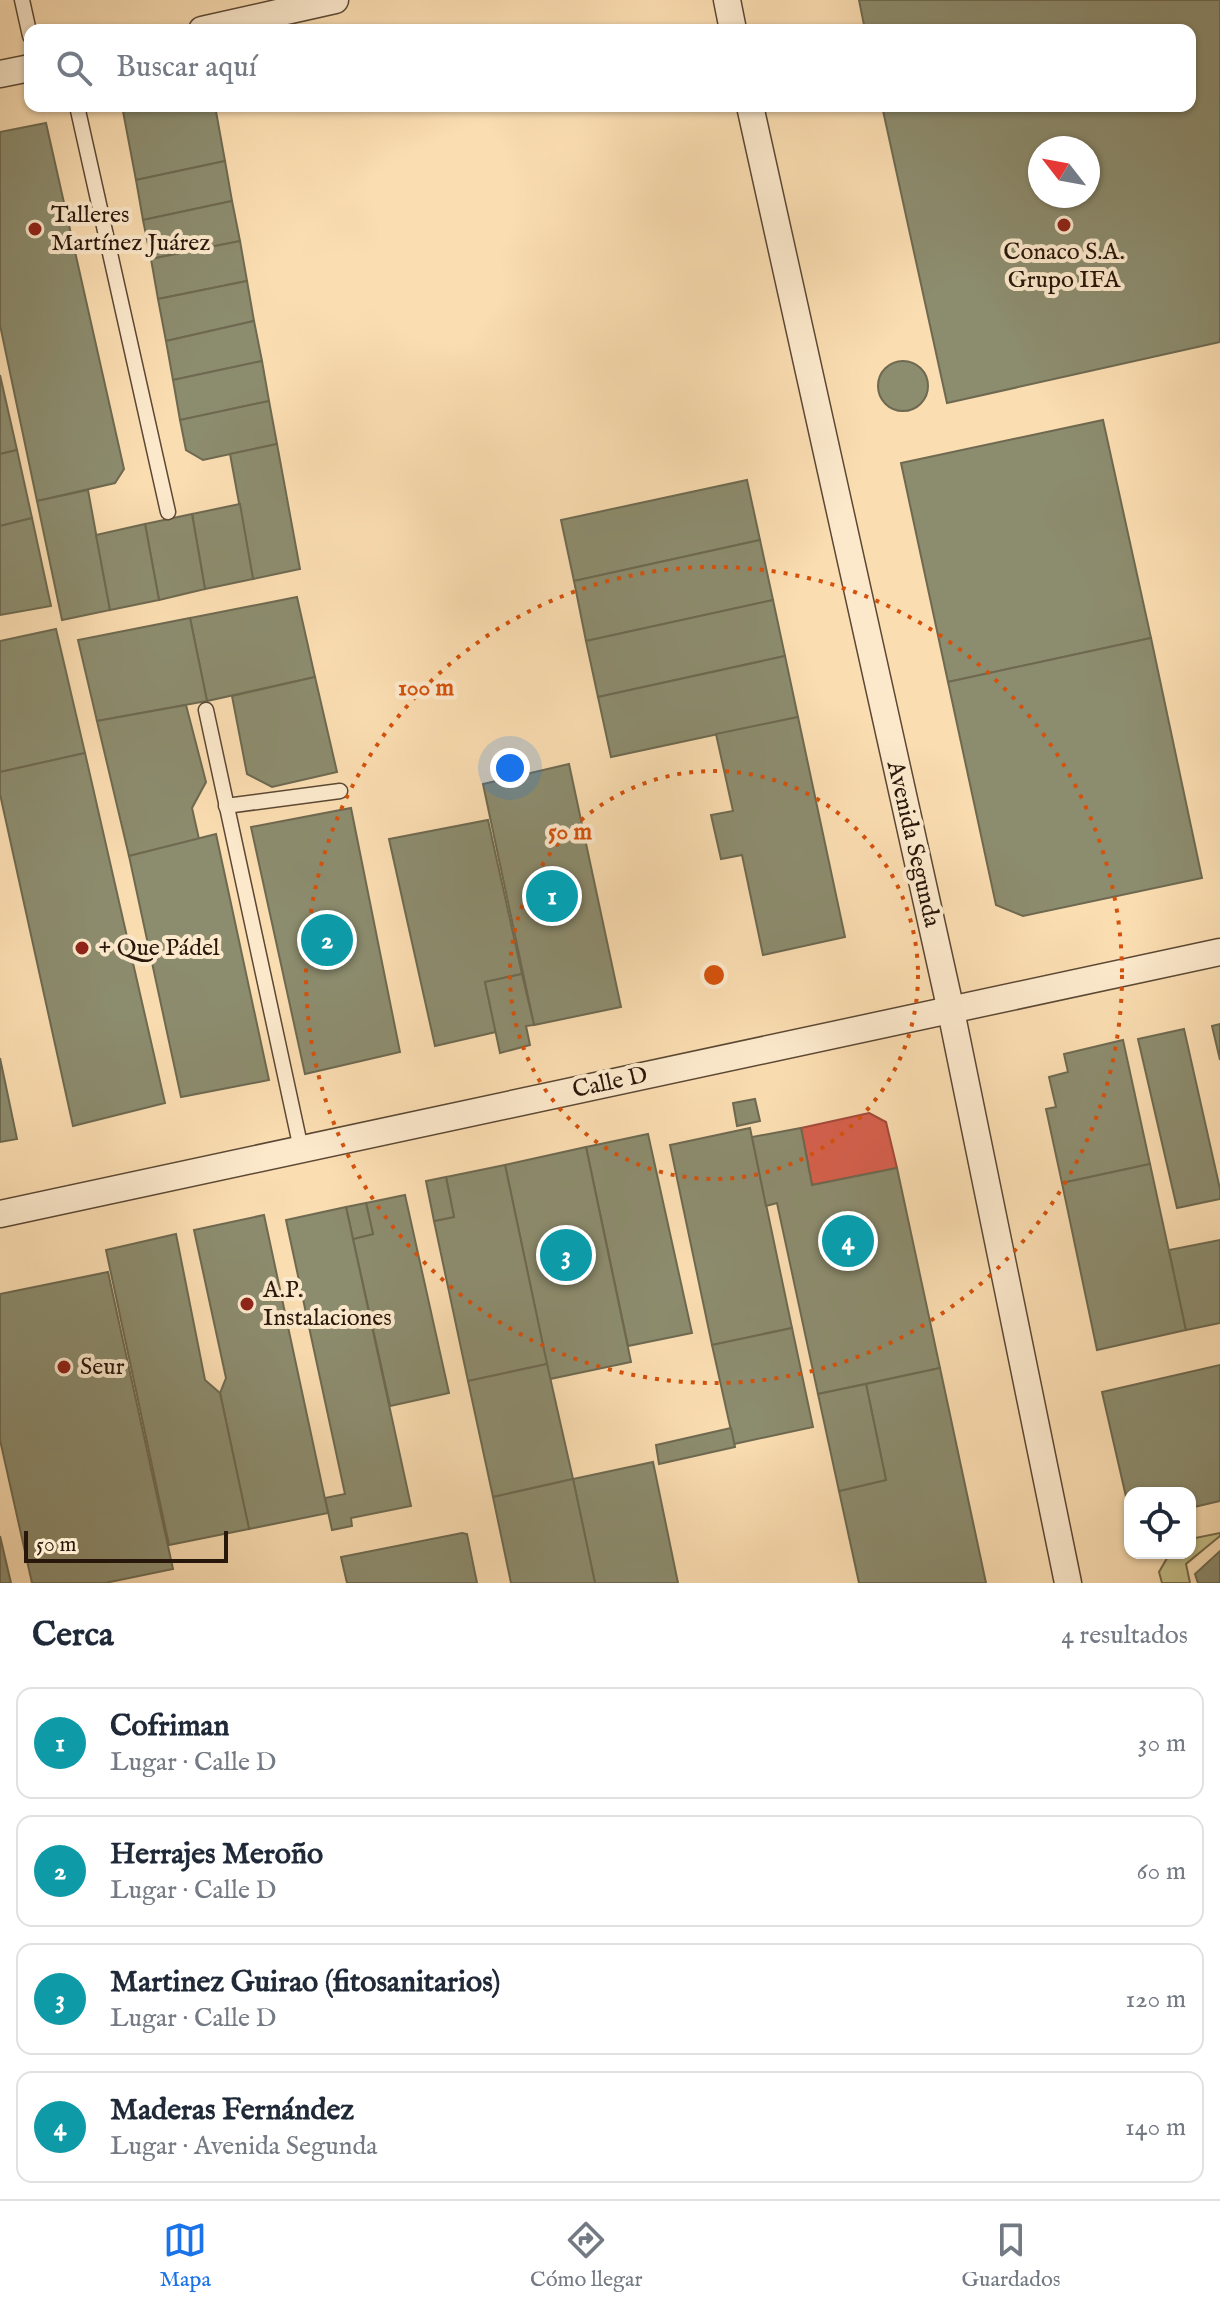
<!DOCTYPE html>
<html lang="es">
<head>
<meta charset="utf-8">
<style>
	body { margin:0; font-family:"IM FELL English",serif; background:#f2f2f3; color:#1f2937 }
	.controls { position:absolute; right:24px; bottom:24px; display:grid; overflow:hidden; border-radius:16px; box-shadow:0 2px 6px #0004 }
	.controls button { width:72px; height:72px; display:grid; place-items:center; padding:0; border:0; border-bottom:2px solid #e0e1e3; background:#fff; color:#1f2937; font:40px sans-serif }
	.compass { position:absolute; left:1028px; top:136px; width:72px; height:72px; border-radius:50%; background:#fff; box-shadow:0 2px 6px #0004; rotate:301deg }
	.scale { position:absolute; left:24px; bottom:20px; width:204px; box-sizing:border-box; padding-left:8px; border:4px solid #28170b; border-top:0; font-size:22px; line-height:28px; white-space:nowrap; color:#28170b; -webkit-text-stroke:6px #fce9cc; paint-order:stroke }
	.you { position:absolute; left:510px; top:768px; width:28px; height:28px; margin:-20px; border:6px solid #fff; border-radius:50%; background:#1a73e8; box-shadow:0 0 0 12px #1a73e833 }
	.badge { display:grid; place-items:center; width:52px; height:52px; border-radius:50%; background:#1a73e8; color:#fff; font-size:26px; font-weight:700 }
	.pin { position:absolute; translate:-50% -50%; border:4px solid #fff; box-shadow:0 2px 8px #0006 }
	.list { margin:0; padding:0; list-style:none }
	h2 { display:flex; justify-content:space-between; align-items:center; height:104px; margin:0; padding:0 32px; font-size:34px }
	h2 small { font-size:26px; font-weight:400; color:#747a83 }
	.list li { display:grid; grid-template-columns:52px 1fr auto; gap:24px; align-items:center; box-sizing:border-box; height:112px; margin:0 16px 16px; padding:0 16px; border:2px solid #e0e1e3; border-radius:16px }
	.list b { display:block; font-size:30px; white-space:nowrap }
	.list p { margin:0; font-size:26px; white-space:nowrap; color:#747a83 }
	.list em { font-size:26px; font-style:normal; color:#747a83 }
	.icon { flex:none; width:44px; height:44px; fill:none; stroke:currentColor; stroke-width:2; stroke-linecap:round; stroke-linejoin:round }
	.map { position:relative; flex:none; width:1220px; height:1583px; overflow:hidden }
	.search { position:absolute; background:#fff; box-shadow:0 2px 6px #0004; left:24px; right:24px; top:24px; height:88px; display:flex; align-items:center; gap:20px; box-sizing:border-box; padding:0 28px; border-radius:16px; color:#747a83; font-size:30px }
	.sheet { height:616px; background:#fff }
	nav { display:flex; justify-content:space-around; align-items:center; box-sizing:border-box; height:112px; border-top:2px solid #e0e1e3; background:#fff; font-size:22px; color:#747a83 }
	nav a { display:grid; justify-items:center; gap:4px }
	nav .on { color:#1a73e8 }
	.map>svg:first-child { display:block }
	.green { fill:#c4bf88; stroke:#766b4a; stroke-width:2 }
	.shops { fill:#d6604d; stroke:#a24a39; stroke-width:2 }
	.industry { fill:#8c8c6e; stroke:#6e6950; stroke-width:2; fill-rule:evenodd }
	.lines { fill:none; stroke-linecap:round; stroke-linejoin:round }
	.lane-casing { stroke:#5c4834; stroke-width:17 }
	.street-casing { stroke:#5c4834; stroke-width:29 }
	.lane { stroke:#fce9cc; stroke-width:14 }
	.street { stroke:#fce9cc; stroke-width:26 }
	.ring { fill:none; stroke:#d5520c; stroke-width:4; stroke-dasharray:4 8 }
	.poi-dot { fill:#8f2418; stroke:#fce9cc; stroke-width:3 }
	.labels { text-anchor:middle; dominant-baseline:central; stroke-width:8; stroke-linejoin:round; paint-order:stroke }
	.poi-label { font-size:24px; fill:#28170b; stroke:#fce9cc; text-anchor:start }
	.street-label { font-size:24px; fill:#28170b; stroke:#fce9cc }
	.centre { fill:#d5520c; stroke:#fce9cc; stroke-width:4 }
	.ring-label { font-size:24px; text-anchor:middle; font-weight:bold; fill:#d5520c; stroke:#fce9cc; stroke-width:8; stroke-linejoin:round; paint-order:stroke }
</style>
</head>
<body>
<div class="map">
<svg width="1220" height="1583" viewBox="0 0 1220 1583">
	<rect width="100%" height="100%" fill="#faddb1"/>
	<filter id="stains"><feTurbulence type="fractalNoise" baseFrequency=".0025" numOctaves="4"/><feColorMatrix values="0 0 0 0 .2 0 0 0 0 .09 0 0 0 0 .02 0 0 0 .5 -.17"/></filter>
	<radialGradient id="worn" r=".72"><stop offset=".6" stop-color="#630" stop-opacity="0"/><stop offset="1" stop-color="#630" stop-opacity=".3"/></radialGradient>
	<!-- green -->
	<polygon class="green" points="1220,1533 1220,1536 1186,1564 1190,1583 1162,1583 1159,1572 1170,1553 1190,1553 1190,1539"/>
	<!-- shops -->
	<polygon class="shops" points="869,1113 886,1122 897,1168 812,1185 801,1128"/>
	<!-- industry -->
	<g class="industry">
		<path d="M859,0H1220V342L947,403L882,106H1190V30H865ZM1040,148H1088V196H1040Z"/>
		<polygon points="122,106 215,106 225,161 136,180"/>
		<polygon points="46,123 124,469 115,483 37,501 0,325 0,132"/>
		<polygon points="225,161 232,201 143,220 136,180"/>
		<polygon points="232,201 240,241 151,259 143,220"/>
		<polygon points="240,241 247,281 158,299 151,259"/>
		<polygon points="247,281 254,321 166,341 158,299"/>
		<polygon points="254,321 262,361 173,380 166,341"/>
		<circle cx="903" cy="386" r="25"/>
		<polygon points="262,361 269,401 180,420 173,380"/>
		<polygon points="0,375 17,450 0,454"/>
		<polygon points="269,401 277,444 203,460 186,450 180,420"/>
		<polygon points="1103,420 1151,638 948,682 901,463"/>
		<polygon points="277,444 300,569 253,579 230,454"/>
		<polygon points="17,450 32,518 0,526 0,454"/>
		<polygon points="747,480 760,540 574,581 561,520"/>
		<polygon points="88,490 110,610 62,620 37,501"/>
		<polygon points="240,504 253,579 205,589 192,514"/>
		<polygon points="192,514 205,589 159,600 145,524"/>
		<polygon points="32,518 51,606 0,615 0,526"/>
		<polygon points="145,524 159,600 110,610 96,535"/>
		<polygon points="760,540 773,600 586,641 574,581"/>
		<polygon points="297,597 315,677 207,701 190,618"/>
		<polygon points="773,600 785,656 598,697 586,641"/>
		<polygon points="190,618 207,701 97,721 78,640"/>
		<polygon points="56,629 85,753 0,772 0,641"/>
		<polygon points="1151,638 1202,878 1023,916 996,905 948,682"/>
		<polygon points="785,656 798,717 611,757 598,697"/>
		<polygon points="315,677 337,772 272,787 247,774 232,696"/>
		<polygon points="186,705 206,782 192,808 199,839 129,856 97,721"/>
		<polygon points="798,717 845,937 763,955 742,855 721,859 711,815 733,811 716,734"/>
		<polygon points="85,753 165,1103 73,1126 0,794 0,772"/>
		<polygon points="569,764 621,1007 534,1025 483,784"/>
		<polygon points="351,808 400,1052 305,1074 251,827"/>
		<polygon points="488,820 522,974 485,982 496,1032 435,1046 389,839"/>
		<polygon points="216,834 269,1080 181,1097 129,856"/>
		<polygon points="522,974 534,1025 526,1026 530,1045 500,1053 485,982"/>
		<polygon points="1220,1024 1220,1060 1212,1026"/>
		<polygon points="1184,1029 1220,1189 1220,1199 1177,1208 1138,1039"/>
		<polygon points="1123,1040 1150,1164 1062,1183 1046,1109 1056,1107 1049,1077 1068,1072 1064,1054"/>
		<polygon points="0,1058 17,1139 0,1142"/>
		<polygon points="755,1099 760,1121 737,1126 733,1103"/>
		<polygon points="750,1128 792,1328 712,1345 670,1145"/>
		<polygon points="801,1128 812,1185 897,1168 940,1368 818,1394 777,1203 766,1206 752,1137"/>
		<polygon points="648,1134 692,1333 628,1346 586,1147"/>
		<polygon points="586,1147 631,1362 550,1379 505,1165"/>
		<polygon points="1150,1164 1186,1330 1097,1350 1062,1183"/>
		<polygon points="505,1165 547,1364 468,1381 434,1221 454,1217 446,1177"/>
		<polygon points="446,1177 454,1217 434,1221 426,1181"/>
		<polygon points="405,1195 449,1393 390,1406 353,1239 373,1234 366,1203"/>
		<polygon points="366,1203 373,1234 353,1239 346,1207"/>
		<polygon points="346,1207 411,1506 351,1518 352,1526 332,1530 325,1498 345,1494 286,1220"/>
		<polygon points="264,1215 328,1513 249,1529 220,1393 226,1378 194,1230"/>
		<polygon points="176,1234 205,1380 220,1393 249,1529 169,1545 106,1250"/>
		<polygon points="1220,1240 1220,1323 1186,1330 1169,1250"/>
		<polygon points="108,1272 173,1569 105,1583 32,1583 0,1440 0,1294"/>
		<polygon points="792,1328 813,1427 734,1444 712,1345"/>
		<polygon points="547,1364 573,1479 493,1497 468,1381"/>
		<polygon points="1220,1365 1220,1501 1190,1508 1190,1493 1130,1493 1130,1514 1102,1392"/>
		<polygon points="940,1368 986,1583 859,1583 839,1491 886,1480 866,1384"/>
		<polygon points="866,1384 886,1480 839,1491 818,1394"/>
		<polygon points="731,1428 735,1447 659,1464 656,1445"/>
		<polygon points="653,1462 678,1583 595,1583 573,1479"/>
		<polygon points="573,1479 595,1583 511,1583 493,1497"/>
		<polygon points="462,1533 467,1534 477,1583 347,1583 341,1557"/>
		<polygon points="0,1536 11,1583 0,1583"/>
		<polygon points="1220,1551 1220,1583 1198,1583 1195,1574"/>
	</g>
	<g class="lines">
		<defs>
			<g id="lane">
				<polyline points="22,0 30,36"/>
				<polyline points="77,106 168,512"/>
				<polyline points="206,710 301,1149"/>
				<polyline points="226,806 340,791"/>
			</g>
			<g id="street">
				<polyline points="727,0 733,30"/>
				<polyline points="202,30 335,0"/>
				<polyline points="0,74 30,68"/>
				<polyline points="750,106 951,1011 1068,1583"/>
				<polyline points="0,1214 1220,952"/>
			</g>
		</defs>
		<!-- lane casing -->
		<use href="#lane" class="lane-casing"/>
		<!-- street casing -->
		<use href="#street" class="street-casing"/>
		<!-- lane -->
		<use href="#lane" class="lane"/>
		<!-- street -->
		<use href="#street" class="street"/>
	</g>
	<!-- distance rings -->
	<g class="ring">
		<circle cx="714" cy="975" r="204"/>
		<circle cx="714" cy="975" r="408"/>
	</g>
	<!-- markers -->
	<g class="poi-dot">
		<circle cx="1064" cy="225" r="8"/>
		<circle cx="35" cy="229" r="8"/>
		<circle cx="82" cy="948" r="8"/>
		<circle cx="247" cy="1304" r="8"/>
		<circle cx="64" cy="1367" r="8"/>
	</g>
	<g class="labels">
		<!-- poi labels -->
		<g class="poi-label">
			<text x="51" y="215">Talleres<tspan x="51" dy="28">Martínez Juárez</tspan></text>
			<text x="1064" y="252" text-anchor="middle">Conaco S.A.<tspan x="1064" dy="28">Grupo IFA</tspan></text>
			<text x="98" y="948">+ Que Pádel</text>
			<text x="263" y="1290">A.P.<tspan x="263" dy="28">Instalaciones</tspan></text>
			<text x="80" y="1367">Seur</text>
		</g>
		<!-- street labels -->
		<g class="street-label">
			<text transform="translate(913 844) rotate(77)">Avenida Segunda</text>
			<text transform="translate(610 1083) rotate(-12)">Calle D</text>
		</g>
	</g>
	<circle cx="714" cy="975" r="12" class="centre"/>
	<g class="ring-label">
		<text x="426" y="695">100 m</text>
		<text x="570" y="839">50 m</text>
	</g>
	<rect width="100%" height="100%" filter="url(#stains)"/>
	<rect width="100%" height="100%" fill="url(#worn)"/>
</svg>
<div class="controls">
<button><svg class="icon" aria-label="locate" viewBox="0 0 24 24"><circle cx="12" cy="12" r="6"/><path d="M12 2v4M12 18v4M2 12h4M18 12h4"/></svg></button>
</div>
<svg class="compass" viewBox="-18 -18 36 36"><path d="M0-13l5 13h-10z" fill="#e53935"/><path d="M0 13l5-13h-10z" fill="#747a83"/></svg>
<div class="scale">50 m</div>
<div class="you"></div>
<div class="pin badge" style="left:552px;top:896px;background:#0f9aa8">1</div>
<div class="pin badge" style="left:327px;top:940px;background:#0f9aa8">2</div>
<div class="pin badge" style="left:566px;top:1255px;background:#0f9aa8">3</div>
<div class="pin badge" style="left:848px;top:1241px;background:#0f9aa8">4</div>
<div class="search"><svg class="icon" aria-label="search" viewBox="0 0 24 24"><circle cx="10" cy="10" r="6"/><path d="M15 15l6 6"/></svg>Buscar aquí</div>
</div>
<section class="sheet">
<h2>Cerca<small>4 resultados</small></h2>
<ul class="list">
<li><span class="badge" style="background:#0f9aa8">1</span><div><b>Cofriman</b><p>Lugar · Calle D</p></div><em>30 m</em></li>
<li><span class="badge" style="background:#0f9aa8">2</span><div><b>Herrajes Meroño</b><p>Lugar · Calle D</p></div><em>60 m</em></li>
<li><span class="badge" style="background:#0f9aa8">3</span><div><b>Martinez Guirao (fitosanitarios)</b><p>Lugar · Calle D</p></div><em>120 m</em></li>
<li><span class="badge" style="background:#0f9aa8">4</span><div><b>Maderas Fernández</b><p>Lugar · Avenida Segunda</p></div><em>140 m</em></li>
</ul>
</section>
<nav>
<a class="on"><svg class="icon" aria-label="map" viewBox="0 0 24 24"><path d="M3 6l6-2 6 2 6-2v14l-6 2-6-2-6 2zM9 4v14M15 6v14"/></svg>Mapa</a>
<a><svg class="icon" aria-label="directions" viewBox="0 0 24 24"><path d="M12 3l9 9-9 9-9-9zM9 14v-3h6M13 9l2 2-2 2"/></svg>Cómo llegar</a>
<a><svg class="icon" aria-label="saved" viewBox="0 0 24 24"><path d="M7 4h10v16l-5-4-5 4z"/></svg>Guardados</a>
</nav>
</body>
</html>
